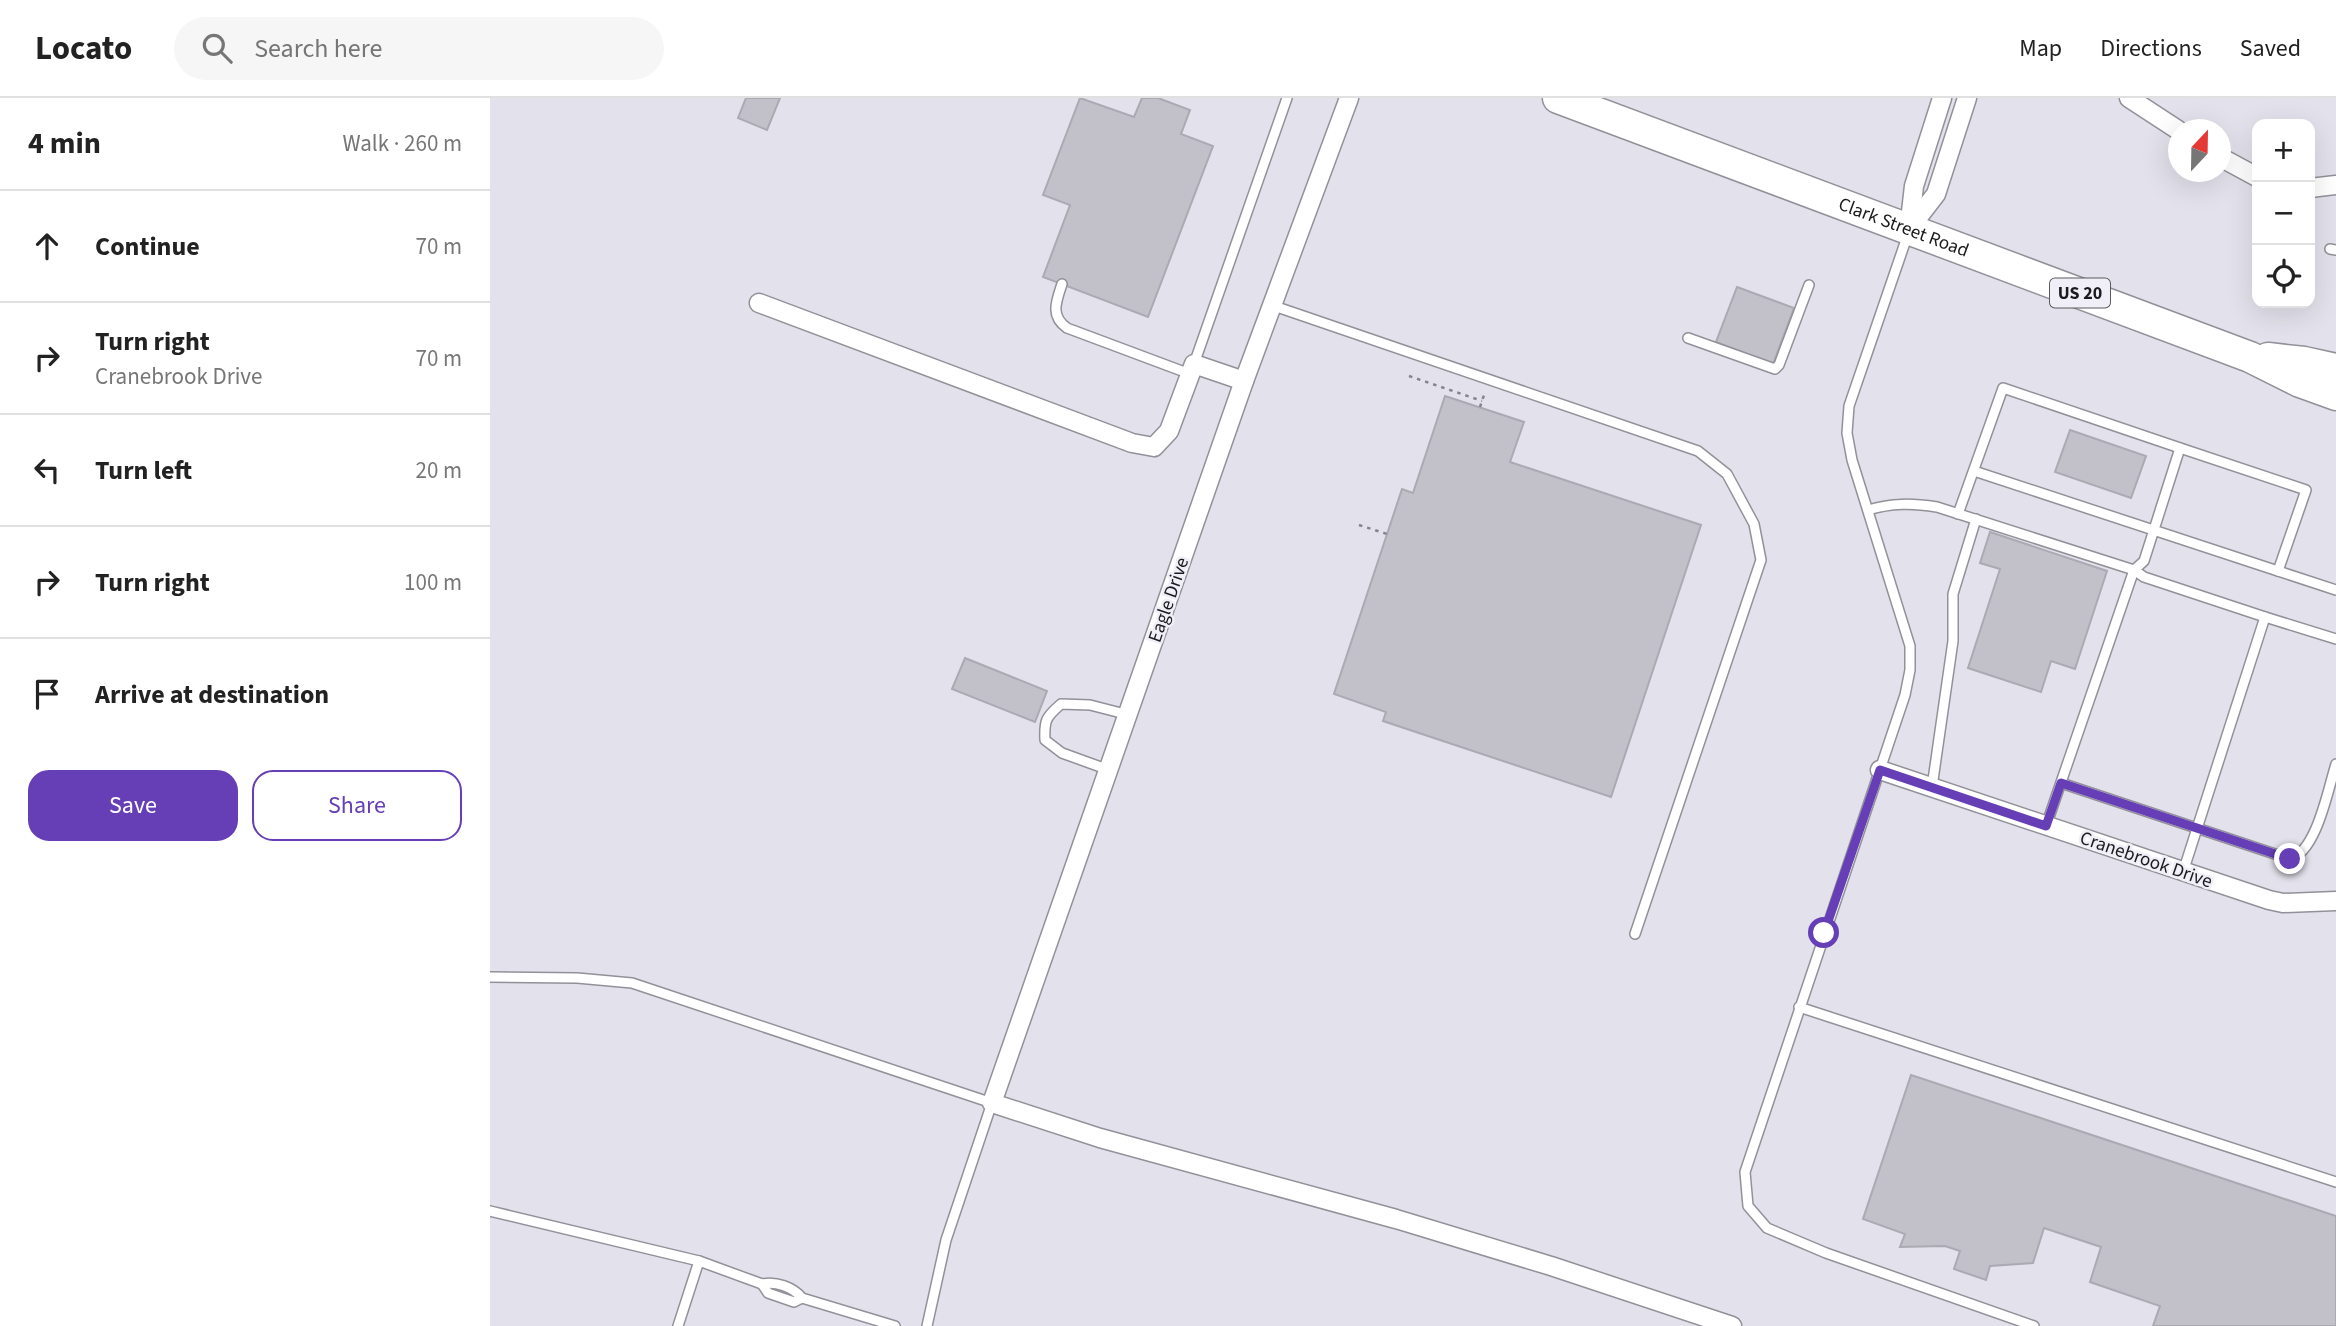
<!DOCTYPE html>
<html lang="en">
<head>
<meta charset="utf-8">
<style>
	body { margin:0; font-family:"Source Sans 3",sans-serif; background:#f6f6f6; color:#222 }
	.controls { position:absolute; right:21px; top:21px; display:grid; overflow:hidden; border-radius:14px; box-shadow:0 7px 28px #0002 }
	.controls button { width:63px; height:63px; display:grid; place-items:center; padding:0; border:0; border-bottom:2px solid #e0e0e0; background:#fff; color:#222; font:35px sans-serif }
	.compass { position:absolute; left:1678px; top:21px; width:63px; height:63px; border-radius:50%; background:#fff; box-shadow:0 7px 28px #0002; rotate:22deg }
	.stop { position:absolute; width:21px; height:21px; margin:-16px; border:5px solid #663eb6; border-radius:50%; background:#fff }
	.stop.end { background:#663eb6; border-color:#fff; box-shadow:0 2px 7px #0008 }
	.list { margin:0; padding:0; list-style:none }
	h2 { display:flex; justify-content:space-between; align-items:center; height:91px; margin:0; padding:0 28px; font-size:30px }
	h2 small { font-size:23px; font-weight:400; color:#767676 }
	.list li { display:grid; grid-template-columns:46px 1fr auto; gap:21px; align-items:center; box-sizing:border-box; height:112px; padding:0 28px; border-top:2px solid #e0e0e0 }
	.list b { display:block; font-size:26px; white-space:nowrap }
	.list p { margin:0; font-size:23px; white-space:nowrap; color:#767676 }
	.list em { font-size:23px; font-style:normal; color:#767676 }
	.actions { display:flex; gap:14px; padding:21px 28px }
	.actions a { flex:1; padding:16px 0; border:2px solid #663eb6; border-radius:21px; text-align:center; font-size:24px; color:#663eb6 }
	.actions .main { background:#663eb6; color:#fff }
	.icon { flex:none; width:38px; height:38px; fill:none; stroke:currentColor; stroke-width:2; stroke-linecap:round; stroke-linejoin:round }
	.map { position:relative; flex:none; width:1846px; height:1228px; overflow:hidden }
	header { display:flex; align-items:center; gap:42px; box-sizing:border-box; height:98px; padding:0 35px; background:#fff; border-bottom:2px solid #e0e0e0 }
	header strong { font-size:33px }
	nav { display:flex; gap:38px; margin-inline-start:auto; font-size:24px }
	.search { width:490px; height:63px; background:#f6f6f6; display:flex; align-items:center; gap:18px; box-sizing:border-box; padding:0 24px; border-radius:38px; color:#767676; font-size:26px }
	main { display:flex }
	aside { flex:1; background:#fff }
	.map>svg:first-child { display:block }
	.building { fill:#c2c1c9; stroke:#aba9b2; stroke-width:2 }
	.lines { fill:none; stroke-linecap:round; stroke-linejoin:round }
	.service-casing { stroke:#929199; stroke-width:12 }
	.minor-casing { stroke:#929199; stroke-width:21 }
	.trunk-casing { stroke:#929199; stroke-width:33 }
	.path { stroke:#85838a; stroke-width:2.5; stroke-dasharray:3.5 5; stroke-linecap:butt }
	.service { stroke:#fff; stroke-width:9 }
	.minor { stroke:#fff; stroke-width:18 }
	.trunk { stroke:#fff; stroke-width:30 }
	.route { stroke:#663eb6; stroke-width:9 }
	.labels { text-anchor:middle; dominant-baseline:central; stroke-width:5; stroke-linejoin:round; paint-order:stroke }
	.shield { fill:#f0eff8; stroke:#5b5a5f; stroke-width:2 }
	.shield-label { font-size:18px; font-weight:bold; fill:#1b1a1d }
	.street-label { font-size:19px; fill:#1b1a1d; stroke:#f0eff8 }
</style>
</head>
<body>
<header>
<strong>Locato</strong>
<div class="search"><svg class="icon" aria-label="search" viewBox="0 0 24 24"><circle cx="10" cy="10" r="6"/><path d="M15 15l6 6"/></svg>Search here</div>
<nav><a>Map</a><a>Directions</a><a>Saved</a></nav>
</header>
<main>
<aside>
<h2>4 min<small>Walk · 260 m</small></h2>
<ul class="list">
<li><svg class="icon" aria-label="ahead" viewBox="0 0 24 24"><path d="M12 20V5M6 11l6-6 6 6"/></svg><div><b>Continue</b></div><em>70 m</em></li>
<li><svg class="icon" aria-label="right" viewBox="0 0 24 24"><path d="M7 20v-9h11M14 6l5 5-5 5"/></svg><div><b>Turn right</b><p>Cranebrook Drive</p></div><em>70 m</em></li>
<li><svg class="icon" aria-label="left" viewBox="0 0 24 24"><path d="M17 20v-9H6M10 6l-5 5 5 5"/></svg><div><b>Turn left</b></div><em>20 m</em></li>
<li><svg class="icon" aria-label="right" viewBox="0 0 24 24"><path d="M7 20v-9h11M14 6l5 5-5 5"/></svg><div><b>Turn right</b></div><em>100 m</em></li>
<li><svg class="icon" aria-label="arrive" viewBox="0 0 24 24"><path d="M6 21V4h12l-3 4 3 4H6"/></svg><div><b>Arrive at destination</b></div></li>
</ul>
<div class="actions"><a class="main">Save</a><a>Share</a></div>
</aside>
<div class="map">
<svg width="1846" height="1228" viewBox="0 0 1846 1228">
	<rect width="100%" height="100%" fill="#e3e1eb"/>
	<!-- building -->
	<g class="building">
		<polygon points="256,0 290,0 277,32 248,20"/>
		<polygon points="590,0 644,19 652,0 668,0 700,12 691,36 723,48 658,219 553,179 580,107 553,97"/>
		<polygon points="1247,189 1304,210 1283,266 1226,244"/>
		<polygon points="955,298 1034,324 1020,364 1211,427 1121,699 893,623 896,614 844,596 912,391 923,395"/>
		<polygon points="1580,332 1656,358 1641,400 1565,374"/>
		<polygon points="1500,434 1617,473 1585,571 1561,563 1551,594 1478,570 1510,471 1490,465"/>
		<polygon points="475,560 557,593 545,624 462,591"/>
		<polygon points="1421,977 1846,1118 1846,1228 1663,1228 1670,1208 1600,1184 1611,1149 1554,1130 1543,1165 1500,1168 1496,1182 1464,1171 1470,1153 1455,1148 1410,1149 1415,1136 1373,1121"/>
	</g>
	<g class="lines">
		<defs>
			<g id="service">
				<polyline points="1418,136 1359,308 1357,335 1362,362 1420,548 1420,572 1415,597 1255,1074 1258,1108 1277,1130 1336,1155 1544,1228"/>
				<polyline points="1840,151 1846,152"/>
				<path d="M572,186C566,204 560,218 577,230L700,276"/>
				<polyline points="784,208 1208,353 1237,376 1264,426 1271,462 1145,836"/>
				<polyline points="1198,240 1285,271 1289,267 1319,187"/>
				<polyline points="704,266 797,0"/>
				<polyline points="1484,373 1788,473 1816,392 1690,350 1654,463 1644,472 1556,728"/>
				<path d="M1378,412C1402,405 1421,405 1447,409L1644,472L1654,479L1775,519L1693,774"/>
				<polyline points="1468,416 1513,290 1690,350"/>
				<polyline points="1788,473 1846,492"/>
				<polyline points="1775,519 1846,541"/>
				<path d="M619,672L572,655L555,642C554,622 556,619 571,606L600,607L639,617"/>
				<path d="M1571,685L1800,761C1827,753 1838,691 1846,666"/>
				<polyline points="1442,689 1463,543 1463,496 1486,421"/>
				<polyline points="0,879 87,880 142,885 502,1005 456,1142 437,1228"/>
				<polyline points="1309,909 1846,1084"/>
				<path d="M0,1113L209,1163L272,1186C286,1183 303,1189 312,1200L405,1228"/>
				<polyline points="272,1186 278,1195 304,1204 312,1200"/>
				<polyline points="188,1228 209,1163"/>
			</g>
			<g id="minor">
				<polyline points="859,0 754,283 502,1005 610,1040 906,1121 1061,1168 1242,1228"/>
				<polyline points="1639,0 1688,32"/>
				<polyline points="1730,59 1767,79"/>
				<polyline points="1820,90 1846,87"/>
				<polyline points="1419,131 1446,96 1477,0"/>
				<polyline points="1419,131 1424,88 1452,0"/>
				<polyline points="269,205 642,345 664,349 679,333 704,266 754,283"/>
				<polyline points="1390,672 1779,802 1793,805 1846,803"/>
			</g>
			<g id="trunk">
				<path id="s1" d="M1068,0L1760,259L1810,284L1846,297"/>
				<polyline points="1778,260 1814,264 1846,271"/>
			</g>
		</defs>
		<!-- service casing -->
		<use href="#service" class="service-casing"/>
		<!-- minor casing -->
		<use href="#minor" class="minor-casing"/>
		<!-- trunk casing -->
		<use href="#trunk" class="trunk-casing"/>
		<!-- path -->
		<g class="path">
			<polyline points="919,278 992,303"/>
			<polyline points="990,309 995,294"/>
			<polyline points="869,427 897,436"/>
		</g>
		<!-- service -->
		<use href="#service" class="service"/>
		<!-- minor -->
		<use href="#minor" class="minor"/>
		<!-- trunk -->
		<use href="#trunk" class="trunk"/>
	</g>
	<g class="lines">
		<!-- route -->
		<polyline class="route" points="1334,835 1390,672 1556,728 1571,685 1800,761"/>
	</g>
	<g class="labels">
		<!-- shield labels -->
		<rect class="shield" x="1560" y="180.5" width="60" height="29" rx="5"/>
		<g class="shield-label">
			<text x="1590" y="195">US 20</text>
		</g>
		<!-- street labels -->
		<g class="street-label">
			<text stroke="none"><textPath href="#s1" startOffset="369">Clark Street Road</textPath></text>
			<text transform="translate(679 502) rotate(-71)">Eagle Drive</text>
			<text transform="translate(1656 762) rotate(19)">Cranebrook Drive</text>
		</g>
	</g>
</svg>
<div class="controls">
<button>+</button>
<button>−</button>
<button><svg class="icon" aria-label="locate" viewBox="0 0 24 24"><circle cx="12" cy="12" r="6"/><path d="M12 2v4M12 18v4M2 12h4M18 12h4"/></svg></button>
</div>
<svg class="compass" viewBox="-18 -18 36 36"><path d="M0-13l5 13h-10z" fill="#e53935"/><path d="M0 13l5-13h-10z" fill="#767676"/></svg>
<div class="stop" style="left:1334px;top:835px"></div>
<div class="stop end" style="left:1800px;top:761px"></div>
</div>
</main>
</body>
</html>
